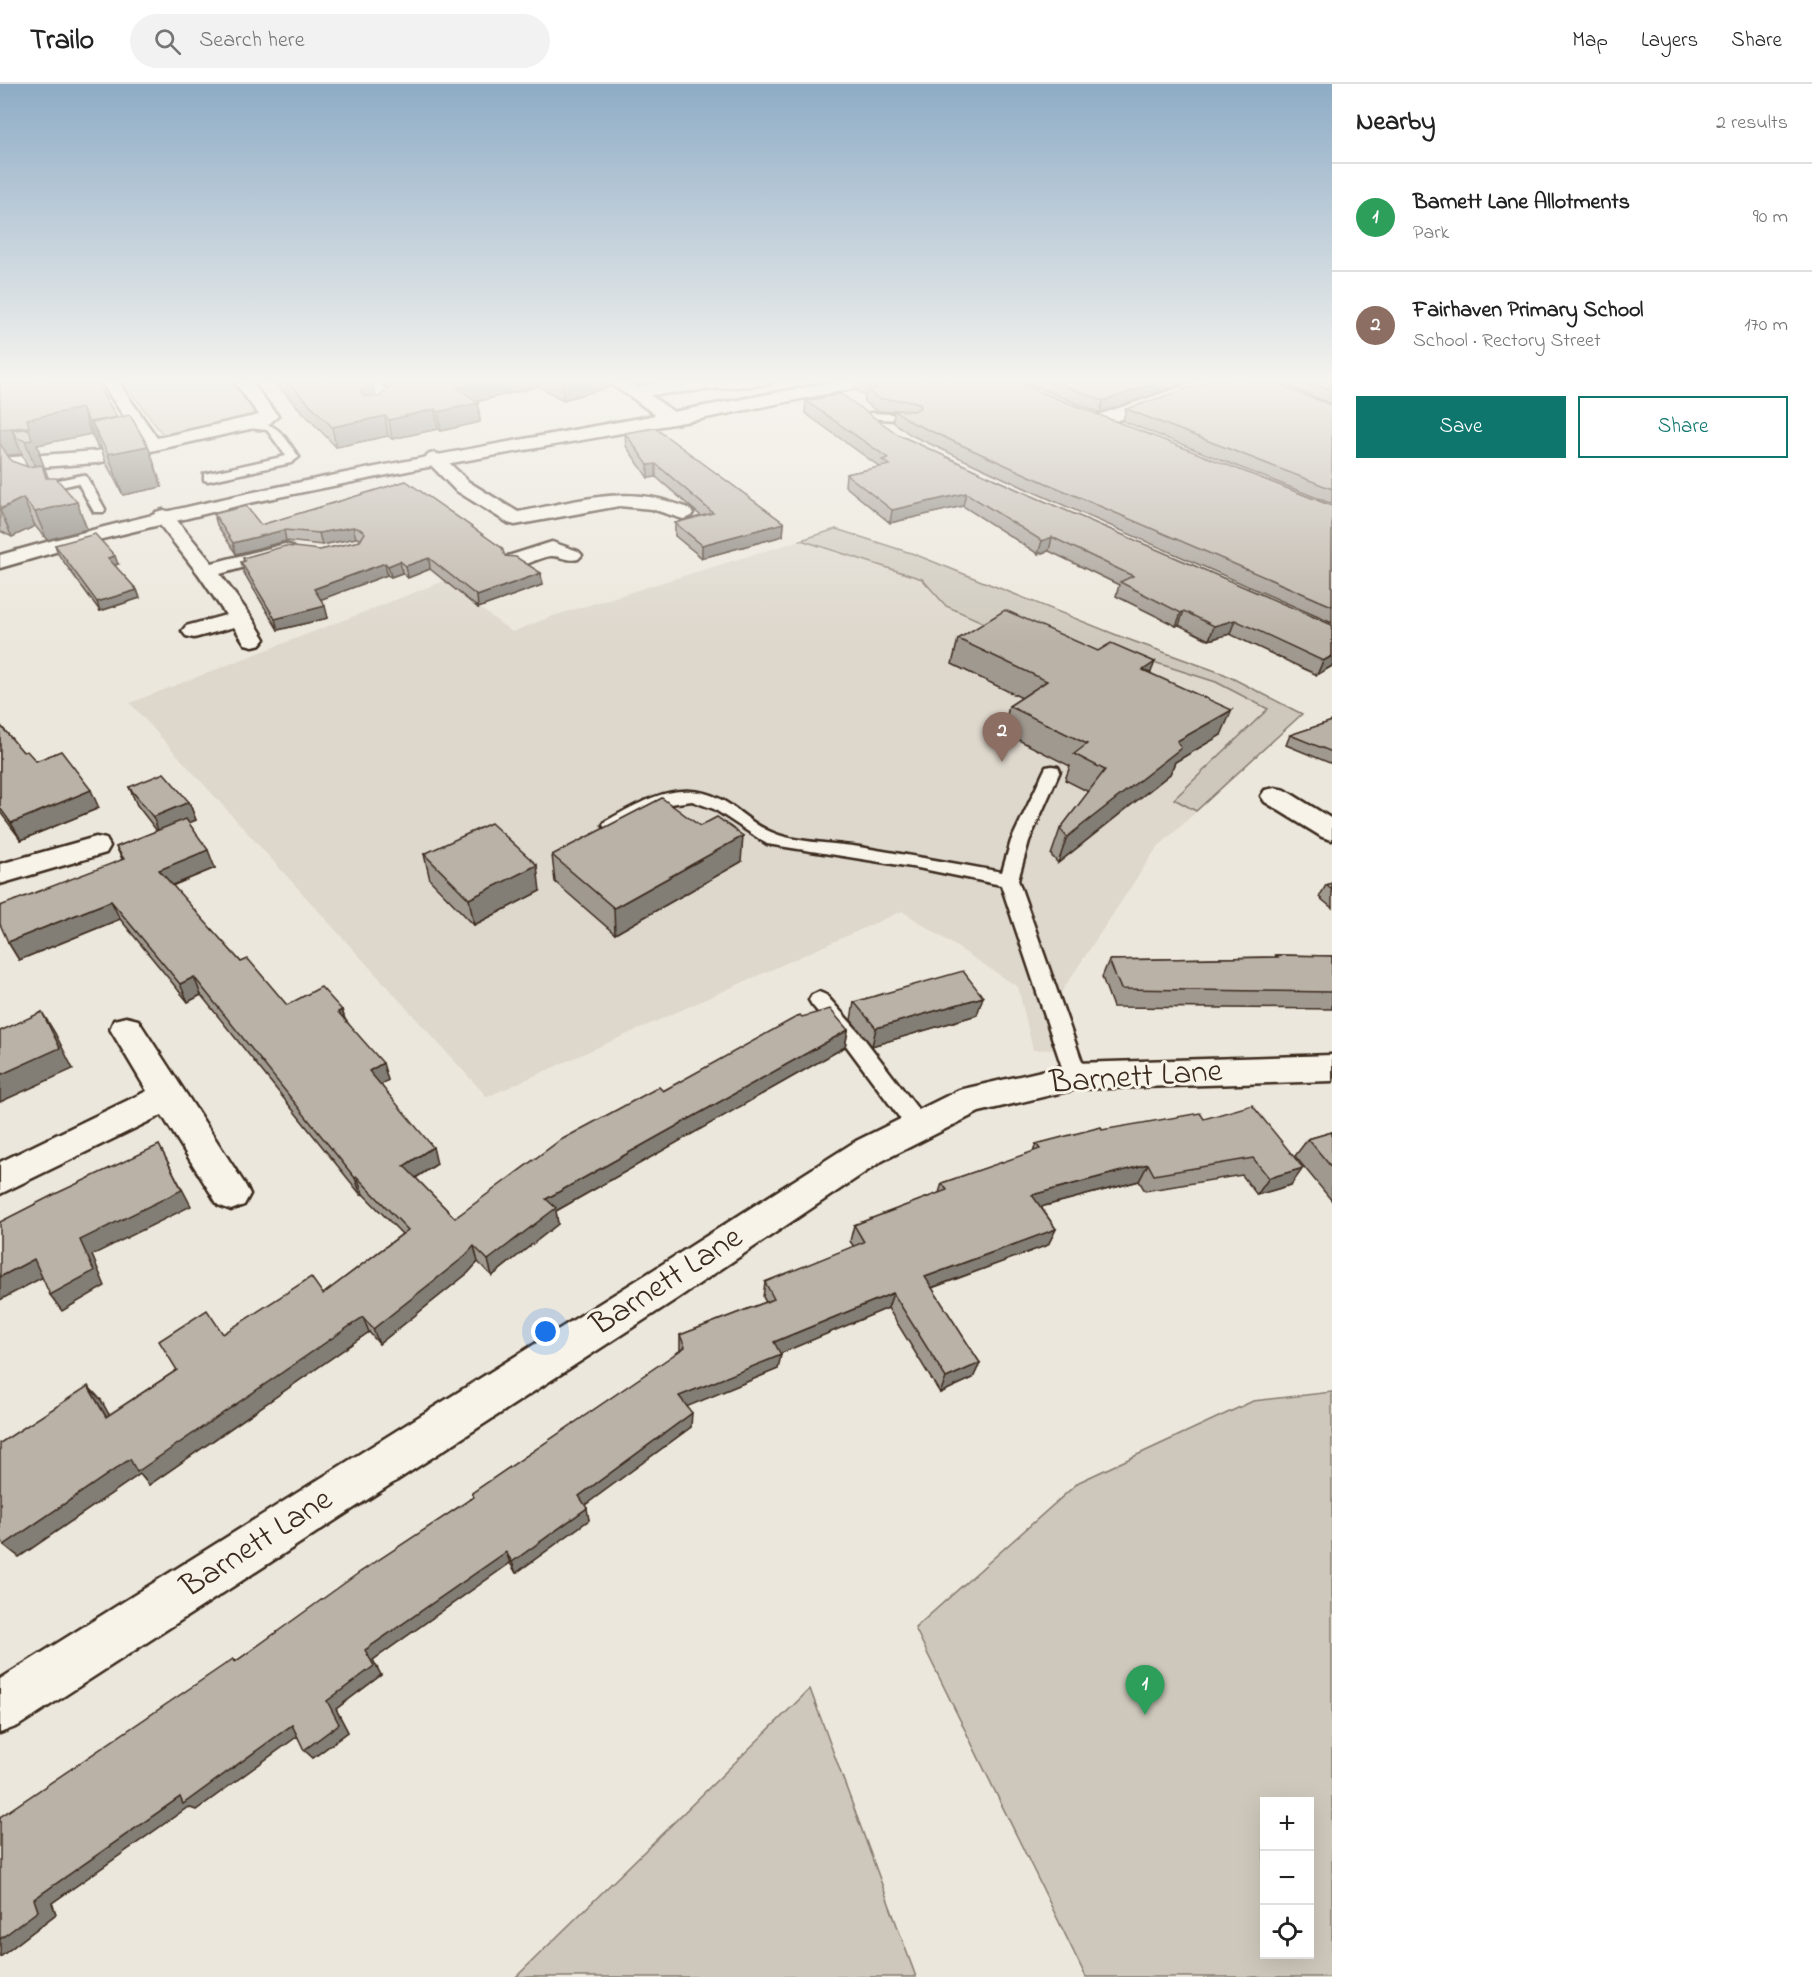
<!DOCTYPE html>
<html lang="en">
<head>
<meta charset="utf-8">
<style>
	body { margin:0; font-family:"Indie Flower",sans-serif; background:#f2f2f2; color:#222 }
	.controls { position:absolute; right:18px; bottom:18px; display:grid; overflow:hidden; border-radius:0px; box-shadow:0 6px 24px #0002 }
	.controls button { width:54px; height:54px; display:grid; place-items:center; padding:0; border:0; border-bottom:2px solid #e0e0e0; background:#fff; color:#222; font:30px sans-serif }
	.you { position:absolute; left:546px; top:1248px; width:21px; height:21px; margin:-15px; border:4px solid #fff; border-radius:50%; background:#1a73e8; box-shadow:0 0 0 9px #1a73e833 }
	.badge { display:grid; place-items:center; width:39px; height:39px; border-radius:50%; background:#0f766e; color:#fff; font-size:20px; font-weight:700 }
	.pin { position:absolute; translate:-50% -50px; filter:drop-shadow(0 2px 3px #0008) }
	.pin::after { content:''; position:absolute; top:32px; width:21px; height:18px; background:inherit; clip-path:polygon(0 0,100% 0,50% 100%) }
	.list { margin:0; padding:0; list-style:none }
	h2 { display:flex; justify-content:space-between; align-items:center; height:78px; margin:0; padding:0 24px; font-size:26px }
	h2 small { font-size:20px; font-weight:400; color:#767676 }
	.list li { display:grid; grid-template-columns:39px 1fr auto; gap:18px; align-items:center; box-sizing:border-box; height:108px; padding:0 24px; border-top:2px solid #e0e0e0 }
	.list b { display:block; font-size:22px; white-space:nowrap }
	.list p { margin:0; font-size:20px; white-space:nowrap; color:#767676 }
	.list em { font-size:20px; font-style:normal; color:#767676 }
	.actions { display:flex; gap:12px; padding:18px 24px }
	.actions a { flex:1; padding:14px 0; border:2px solid #0f766e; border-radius:0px; text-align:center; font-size:21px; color:#0f766e }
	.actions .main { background:#0f766e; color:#fff }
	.icon { flex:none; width:33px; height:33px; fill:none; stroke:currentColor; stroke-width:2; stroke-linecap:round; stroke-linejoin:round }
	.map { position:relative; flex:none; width:1332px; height:1893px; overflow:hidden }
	header { display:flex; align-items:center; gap:36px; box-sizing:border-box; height:84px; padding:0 30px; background:#fff; border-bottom:2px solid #e0e0e0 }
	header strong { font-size:28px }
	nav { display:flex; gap:33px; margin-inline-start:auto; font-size:21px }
	.search { width:420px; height:54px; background:#f2f2f2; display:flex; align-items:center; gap:15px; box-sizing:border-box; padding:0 21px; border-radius:33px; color:#767676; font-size:22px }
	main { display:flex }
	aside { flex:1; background:#fff }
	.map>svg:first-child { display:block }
	.built { fill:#ddd7cc }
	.green { fill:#cec8bc; stroke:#84796d; stroke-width:1.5; fill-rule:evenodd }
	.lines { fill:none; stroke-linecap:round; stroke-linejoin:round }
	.service-casing { stroke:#3b2a1e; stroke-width:5 }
	.minor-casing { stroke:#3b2a1e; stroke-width:5 }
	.trunk-casing { stroke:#3b2a1e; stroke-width:5 }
	.service { fill:#f7f3e8; fill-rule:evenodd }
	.minor { fill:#f7f3e8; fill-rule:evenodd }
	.trunk { fill:#f7f3e8; fill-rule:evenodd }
	.wall { fill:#a09990; stroke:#3b2a1e; stroke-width:1.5; fill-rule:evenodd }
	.shaded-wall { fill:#827d75; stroke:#3b2a1e; stroke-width:1.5 }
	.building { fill:#bab2a7; stroke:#3b2a1e; stroke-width:1.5 }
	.labels { text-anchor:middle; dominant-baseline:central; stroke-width:6; stroke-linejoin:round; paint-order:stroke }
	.near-street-label { font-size:33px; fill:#3b2a1e; stroke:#f7f3e8 }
</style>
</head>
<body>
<header>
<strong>Trailo</strong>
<div class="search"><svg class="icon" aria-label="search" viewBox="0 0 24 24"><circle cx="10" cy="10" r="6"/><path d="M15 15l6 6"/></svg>Search here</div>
<nav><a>Map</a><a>Layers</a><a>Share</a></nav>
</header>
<main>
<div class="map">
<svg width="1332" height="1893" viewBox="0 0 1332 1893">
	<rect width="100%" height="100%" fill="#ece7dc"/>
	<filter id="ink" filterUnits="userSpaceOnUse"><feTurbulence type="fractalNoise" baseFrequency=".0167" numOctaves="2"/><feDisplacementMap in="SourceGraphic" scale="12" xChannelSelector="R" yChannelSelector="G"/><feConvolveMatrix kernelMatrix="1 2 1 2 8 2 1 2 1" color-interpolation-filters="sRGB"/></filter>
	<g filter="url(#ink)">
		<!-- built -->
		<polygon class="built" points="836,445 914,470 1119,552 1224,590 1302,630 1156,765 1060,910 1081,965 1033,966 1018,903 902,827 487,1013 130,619 444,497 512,548 553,532"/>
		<!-- green -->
		<g class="green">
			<polygon points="121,295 227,295 257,327 259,333 177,352 164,352"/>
			<polygon points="836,445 914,470 1119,552 1224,590 1302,630 1196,727 1174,715 1268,625 1216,598 1107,563 1079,581 946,522 922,495 801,456"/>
			<path d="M1332,1308V1893H1086L915,1544L1079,1398L1253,1317ZM1264,1718H1310V1870H1264Z"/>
			<polygon points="810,1605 916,1893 516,1893"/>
		</g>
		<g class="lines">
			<defs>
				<g id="service">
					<polygon points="870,329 911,331 917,334 911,337 866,334 864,332"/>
					<path d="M242,338C278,338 279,345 299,373L291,379L208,397L204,396V390L286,372L267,346L238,343V339Z"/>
					<polygon points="82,391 86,392 105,425 104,428 94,428 78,399 40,408 27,402 33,398 40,400"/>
					<path d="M1052,682L1058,683L1060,687L1029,757L1018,796L1087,992L1084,998L1076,1000L1068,998L1065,992L1001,801L918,784L767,760L714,725L692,717L670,720L618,745H606L603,741L606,737C632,723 661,705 691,707C729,709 744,739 776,750C797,758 829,759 853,762C903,770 952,779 1002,788L1011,757L1044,687L1046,683Z"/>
					<polygon points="819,908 826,911 859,948 927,1037 930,1043 927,1049 919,1052 911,1049 845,960 812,921 809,916 812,911"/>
				</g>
				<g id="minor">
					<polygon points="99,295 116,295 157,354 259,331 232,295 249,295 278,332 268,341 97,379 0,386 0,374 97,367 141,358"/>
					<polygon points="357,295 375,295 399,317 381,330 369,330 366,326 379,316"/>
					<path d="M602,295H623L639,303C682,290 732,295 777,295L769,300L650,311L678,331L681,335L678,339H666L631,313Z"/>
					<polygon points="1205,295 1231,295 1229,299 1104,341 1092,341 1089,337 1092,333"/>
					<path d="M434,369L441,371L469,398L518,428C569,419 623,401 673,419C680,421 689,423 693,429L690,433L683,435L652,425L619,422L515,441L508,439L455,406L425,375L427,371Z"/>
					<polygon points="163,426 170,428 212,479 285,460 292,462 296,466 292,470 220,490 252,534 265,555 261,560 253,562 245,560 234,543 194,554 186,552 182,547 186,542 226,531 199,491 153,432 156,428"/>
					<path d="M552,458L578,467L582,471L578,475C568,478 560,471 550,472C535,474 524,485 508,482L505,477L508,472Z"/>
					<polygon points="1275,704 1285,706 1332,735 1332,756 1322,753 1265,718 1261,712 1265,706"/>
					<polygon points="96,753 106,755 110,762 106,769 0,800 0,780"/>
					<polygon points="126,933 138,936 244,1099 250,1110 244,1121 231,1126 218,1121 162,1031 0,1110 0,1078 147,1007 110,945 114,936"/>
					<polygon points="1332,971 1332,997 1076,1005 979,1028 882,1077 678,1214 18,1642 0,1649 0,1595 650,1188 856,1057 959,1006 1076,979"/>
				</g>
				<path id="trunk" d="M847,295H883L875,300L696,336L417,385L249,419L90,458L0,484V471C278,391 564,351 847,295Z"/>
			</defs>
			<!-- service casing -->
			<use href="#service" class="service-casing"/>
			<!-- minor casing -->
			<use href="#minor" class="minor-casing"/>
			<!-- trunk casing -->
			<use href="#trunk" class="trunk-casing"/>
			<!-- service -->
			<use href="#service" class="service"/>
			<!-- minor -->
			<use href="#minor" class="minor"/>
			<!-- trunk -->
			<use href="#trunk" class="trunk"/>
		</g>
		<!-- wall -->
		<g class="wall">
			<path d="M0,295L117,334L148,362L162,403L123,411L106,379L101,364H98L91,350L37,361L40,369H39L48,394L87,445L47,456L35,442L12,453L0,447ZM22,370L27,383L11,377L8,372Z"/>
			<polygon points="271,295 370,295 375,313 379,313 389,305 379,295 610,295 610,303 563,316 539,302 476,318 478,319 480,338 441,347 438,345 392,355 388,352 336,363"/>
			<polygon points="856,295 1007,295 1332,422 1332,539 1029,406 911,351 893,338 894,328 877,327 864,318 865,311 855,306"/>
			<polygon points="1017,295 1197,295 1100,329"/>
			<polygon points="1268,295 1332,295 1332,320"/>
			<polygon points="806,317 899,351 1016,405 1332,541 1332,582 1317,591 1230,550 1209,556 1179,541 1176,542 1116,512 1119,501 1049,467 1038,470 963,422 890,439 845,402 846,390 880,383 805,329"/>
			<polygon points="1332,321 1332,420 1123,337 1126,325"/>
			<polygon points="625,349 784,439 783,452 702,474 675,452 675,439 701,432 656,393 648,394 626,362"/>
			<polygon points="406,397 505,472 541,489 542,501 478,524 430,485 408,494 402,489 391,493 387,491 320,515 328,534 278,546 244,489 241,478 244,477 243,474 320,466 360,457 361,455 356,454 322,461 286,457 236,470 217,441 214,430 261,441"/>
			<polygon points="55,461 118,480 114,481 137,506 140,514 100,527 58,470"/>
			<polygon points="958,555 1098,567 1150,589 1221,651 1175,678 1170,690 1058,779 1051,771 1060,745 1089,708 1065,696 1070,682 1003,648 1009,622 1022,614 952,580"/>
			<polygon points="1332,637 1332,680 1286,661 1290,651"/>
			<polygon points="0,641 23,668 99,724 21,756 0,728"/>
			<polygon points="129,703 189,718 196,736 188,739 215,784 172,802 241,878 287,921 342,926 345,935 388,996 381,1001 437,1080 416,1094 455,1134 663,1007 802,933 848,946 845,963 556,1127 558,1140 492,1192 478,1178 468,1189 379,1260 369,1248 149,1401 140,1390 19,1473 101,1316 109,1331 177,1286 223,1250 323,1210 402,1150 363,1110 361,1111 201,911 188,918 120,835 19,876 8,858 122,775 116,763 157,747 137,721"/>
			<polygon points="424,770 540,807 474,841 430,796"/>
			<polygon points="552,771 741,778 615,850 555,798"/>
			<polygon points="1332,799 1332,824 1319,813 1326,801"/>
			<polygon points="1276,871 1332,872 1332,925 1113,923 1102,893 1109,876 1275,873"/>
			<polygon points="854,918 977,931 872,962 851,936"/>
			<polygon points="1204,1035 1291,1101 1257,1111 1242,1091 1145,1107 1139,1097 1041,1123 1056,1145 1048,1161 932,1204 980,1279 973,1294 940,1309 888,1224 780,1269 778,1285 687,1322 691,1343 585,1421 589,1436 516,1489 510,1479 373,1576 381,1591 336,1625 348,1648 313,1674 297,1652 196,1726 188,1723 52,1819 56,1830 0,1873 233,1575 236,1577 473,1413 472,1409 680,1267 680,1251 766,1218 763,1213 765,1198 854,1163 850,1157 854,1141 939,1109 942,1099 1033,1068 1036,1060 1102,1046"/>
			<polygon points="1332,1048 1332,1117 1295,1072 1308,1055"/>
		</g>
		<!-- shaded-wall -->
		<g class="shaded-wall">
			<polygon points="488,295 538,295 539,302 459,322 457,303"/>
			<polygon points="569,295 610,295 610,303 563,316 562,297"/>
			<polygon points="1166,295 1197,295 1100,329 1103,317"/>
			<polygon points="372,297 376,316 364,326 360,307"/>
			<polygon points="478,319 480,338 441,347 438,328"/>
			<polygon points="82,324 91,350 37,361 40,369 39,369 49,396 41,398 25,357 12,346 22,370 0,372 0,345 27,335"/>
			<polygon points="435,325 438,345 392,355 389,336"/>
			<polygon points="385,332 388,352 336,363 332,343"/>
			<polygon points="117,333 125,359 92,339 101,364 98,364 89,338"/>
			<polygon points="148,362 162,403 123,411 108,370"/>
			<polygon points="656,380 656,393 648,394 648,381"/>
			<polygon points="966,409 963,422 890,439 892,426"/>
			<polygon points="23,414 35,442 12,453 0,426"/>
			<polygon points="77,418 87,445 47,456 35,428"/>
			<polygon points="784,439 783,452 702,474 702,461"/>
			<polygon points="353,443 356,454 322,461 319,449"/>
			<polygon points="284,446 286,457 236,470 233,459"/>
			<polygon points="1052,453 1049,467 1038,470 1042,457"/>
			<polygon points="115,472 118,480 111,483 108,474"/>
			<polygon points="429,474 430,485 408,494 406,482"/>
			<polygon points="400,477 402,489 391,493 388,482"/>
			<polygon points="385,479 387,491 317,517 314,505"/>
			<polygon points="541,489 542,501 478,524 477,512"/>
			<polygon points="137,506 140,514 100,527 97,518"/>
			<polygon points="325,522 328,534 278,546 275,535"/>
			<polygon points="1184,527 1179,541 1176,542 1181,529"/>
			<polygon points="1235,536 1230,550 1209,556 1214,542"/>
			<polygon points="1332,572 1332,582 1317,591 1323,577"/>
			<polygon points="1155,578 1145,603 1143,586"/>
			<polygon points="1232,626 1221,651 1175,678 1170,690 1058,779 1067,753 1177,657"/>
			<polygon points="91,706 99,724 21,756 11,739"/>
			<polygon points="189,718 196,736 160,751 153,733"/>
			<polygon points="743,752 741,778 615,850 614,824"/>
			<polygon points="208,766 215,784 166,804 159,786"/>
			<polygon points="537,781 540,807 474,841 469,815"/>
			<polygon points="111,817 120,835 19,876 8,858"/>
			<polygon points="194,893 201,911 188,918 180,900"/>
			<polygon points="983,913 977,931 872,962 876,944"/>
			<polygon points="342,926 347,943 338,928"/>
			<polygon points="42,928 55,949 73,985 0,1018 0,991"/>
			<polygon points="848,946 845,963 556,1127 558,1140 492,1192 488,1176 546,1115"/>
			<polygon points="383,979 388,996 375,1005 369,987"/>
			<polygon points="159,1061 191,1122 92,1171 105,1202 62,1227 50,1211 80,1156"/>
			<polygon points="433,1063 437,1080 409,1098 404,1082"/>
			<polygon points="1148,1080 1139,1097 1025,1127 1032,1111"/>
			<polygon points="1303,1084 1291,1101 1257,1111 1269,1094"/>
			<polygon points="357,1093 363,1110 361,1111 355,1094"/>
			<polygon points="1056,1145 1048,1161 920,1208 925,1193"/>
			<polygon points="474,1162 478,1178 468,1189 379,1260 373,1245"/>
			<polygon points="34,1175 47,1191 0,1216 0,1193"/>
			<polygon points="893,1209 888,1224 772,1273 774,1258"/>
			<polygon points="363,1233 369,1248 149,1401 140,1390 19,1473 4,1461 130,1375"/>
			<polygon points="781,1271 778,1285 679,1326 679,1312"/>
			<polygon points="980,1279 973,1294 940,1309 946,1294"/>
			<polygon points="88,1302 101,1316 118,1347 106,1333"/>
			<polygon points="692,1329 691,1343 581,1424 579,1412"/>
			<polygon points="587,1424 589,1436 516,1489 512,1478"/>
			<polygon points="506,1468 510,1479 373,1576 381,1591 336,1625 348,1648 313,1674 304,1666 327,1617 365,1566"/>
			<polygon points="292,1641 302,1649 196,1726 188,1723 52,1819 56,1830 0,1873 0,1855 34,1815 180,1713"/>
		</g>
		<!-- building -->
		<g class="building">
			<polygon points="0,295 90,295 91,297 94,296 117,333 89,338 82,324 27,335 29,343 0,345"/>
			<polygon points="285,295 370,295 372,297 360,307 364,312 379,313 398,298 395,295 488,295 457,303 478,319 438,328 435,325 389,336 385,332 332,343"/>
			<polygon points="858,295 1007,295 1332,422 1332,522 1032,393 913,339 894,326 914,327 921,323 920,320 913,317 879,315 866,306 877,304"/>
			<polygon points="1049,295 1166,295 1103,317"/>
			<polygon points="1216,295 1261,295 1332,321 1332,405 1126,325"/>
			<polygon points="1304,295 1332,295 1332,306"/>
			<polygon points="841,310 899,351 1016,405 1332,541 1332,572 1323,577 1235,536 1214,542 1184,527 1181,529 1120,498 1133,492 1052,453 1042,457 966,409 892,426 846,390 890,381 882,376 888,374 806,317"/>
			<polygon points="130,331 148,362 108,370 92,339"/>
			<polygon points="655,344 784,439 702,461 675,439 713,429 656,380 648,381 625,349"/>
			<polygon points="29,345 32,356 25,357 17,354 12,346"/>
			<polygon points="0,361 1,361 11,377 28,383 42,381 46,394 56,394 77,418 35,428 23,414 0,425"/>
			<polygon points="406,397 502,464 505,472 516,473 541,489 477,512 429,474 406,482 400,477 388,482 385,479 314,505 325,522 275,535 241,478 245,477 243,474 285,462 320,466 360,457 365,449 360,445 353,443 319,449 284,446 233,459 214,430 246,422 261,441"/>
			<polygon points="95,450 115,472 108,474 137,506 97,518 55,461"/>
			<polygon points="1005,526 1098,567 1111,559 1155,578 1143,586 1232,626 1177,657 1181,664 1067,753 1060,745 1105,686 1074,670 1087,660 1009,622 1047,597 958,555"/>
			<polygon points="1332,637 1332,668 1290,651"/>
			<polygon points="0,641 23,668 27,667 36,677 61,667 91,706 11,739 0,724"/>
			<polygon points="164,689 189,718 153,733 129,703"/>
			<polygon points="662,714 700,742 717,733 743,752 614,824 552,771"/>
			<polygon points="186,735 208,766 159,786 241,878 248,875 287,921 321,903 342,926 338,928 383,979 369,987 433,1063 404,1082 455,1134 559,1057 659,1003 663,1007 800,931 802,933 830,925 848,946 546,1115 556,1124 488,1176 474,1162 464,1173 373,1245 363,1233 137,1388 130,1375 4,1461 0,1453 0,1359 88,1302 106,1333 177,1286 159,1257 207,1226 223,1250 311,1193 323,1210 408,1146 357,1093 355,1094 194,893 180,900 111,817 8,858 0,840 0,822 124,775 116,763"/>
			<polygon points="491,739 537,781 469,815 424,770"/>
			<polygon points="1332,799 1332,806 1326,801"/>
			<polygon points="1276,871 1332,872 1332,908 1121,905 1109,876 1278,873"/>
			<polygon points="963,887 983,913 876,944 854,918"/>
			<polygon points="42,928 60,964 0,991 0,947"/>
			<polygon points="1252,1021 1303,1084 1269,1094 1253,1074 1154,1091 1148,1080 1032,1111 1056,1145 925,1193 980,1279 946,1294 893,1209 774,1258 781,1271 679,1312 692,1329 579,1412 587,1424 512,1478 506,1468 365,1566 374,1582 327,1617 339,1640 304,1666 292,1641 183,1720 180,1713 34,1815 38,1827 0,1855 0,1733 233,1575 235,1578 360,1488 474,1413 472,1409 685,1263 680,1251 774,1215 765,1198 864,1158 854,1141 947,1106 942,1099 1040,1065 1036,1060 1101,1043 1102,1046 1200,1029 1204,1035"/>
			<polygon points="1332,1048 1332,1084 1308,1055"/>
			<polygon points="159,1061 182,1106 80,1156 94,1187 50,1211 34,1175 0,1193 0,1138 53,1111"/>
		</g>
	</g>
	<!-- sky -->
	<linearGradient id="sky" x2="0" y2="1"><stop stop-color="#8eacc6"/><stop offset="0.53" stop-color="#f6f4ef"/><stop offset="1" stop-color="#f6f4ef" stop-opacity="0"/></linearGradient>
	<rect width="1332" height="560" fill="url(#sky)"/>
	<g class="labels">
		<!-- near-street labels -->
		<g class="near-street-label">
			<text transform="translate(1136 994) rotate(-4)">Barnett Lane</text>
			<text transform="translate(667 1198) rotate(-33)">Barnett Lane</text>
			<text transform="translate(257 1460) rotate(-33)">Barnett Lane</text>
		</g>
	</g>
</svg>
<div class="controls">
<button>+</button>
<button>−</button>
<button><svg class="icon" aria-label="locate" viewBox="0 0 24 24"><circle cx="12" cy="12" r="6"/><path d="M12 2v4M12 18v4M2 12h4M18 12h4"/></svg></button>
</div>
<div class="you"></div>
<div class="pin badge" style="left:1145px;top:1631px;background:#2e9e5b">1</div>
<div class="pin badge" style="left:1002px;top:678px;background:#8d6e63">2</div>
</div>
<aside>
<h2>Nearby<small>2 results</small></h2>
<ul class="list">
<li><span class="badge" style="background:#2e9e5b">1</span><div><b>Barnett Lane Allotments</b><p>Park</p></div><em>90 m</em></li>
<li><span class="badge" style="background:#8d6e63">2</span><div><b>Fairhaven Primary School</b><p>School · Rectory Street</p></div><em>170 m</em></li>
</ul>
<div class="actions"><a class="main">Save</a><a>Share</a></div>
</aside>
</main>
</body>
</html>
